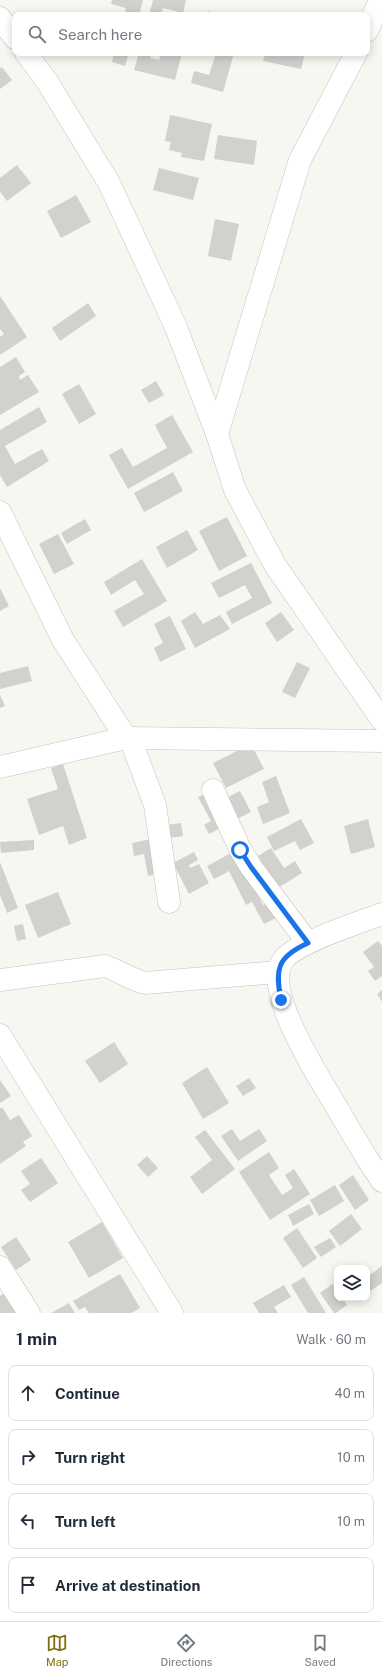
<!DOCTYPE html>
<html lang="en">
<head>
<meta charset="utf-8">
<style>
	body { margin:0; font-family:"Public Sans",sans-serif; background:#f2f2f3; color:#1f2937 }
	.controls { position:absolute; right:12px; bottom:12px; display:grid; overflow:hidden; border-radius:8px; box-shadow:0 2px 10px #0003 }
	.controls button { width:36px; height:36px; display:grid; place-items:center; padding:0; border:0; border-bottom:1px solid #e0e1e3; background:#fff; color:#1f2937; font:20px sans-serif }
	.stop { position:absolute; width:12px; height:12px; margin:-9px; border:3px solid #1a73e8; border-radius:50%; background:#fff }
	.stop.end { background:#1a73e8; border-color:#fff; box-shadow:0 1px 4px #0008 }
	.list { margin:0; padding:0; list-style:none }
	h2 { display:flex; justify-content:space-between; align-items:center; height:52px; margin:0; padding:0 16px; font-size:17px }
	h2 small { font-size:13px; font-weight:400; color:#747a83 }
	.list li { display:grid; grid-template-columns:26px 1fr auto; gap:12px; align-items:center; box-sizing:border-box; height:56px; margin:0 8px 8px; padding:0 8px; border:1px solid #e0e1e3; border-radius:8px }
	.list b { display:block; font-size:15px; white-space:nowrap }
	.list em { font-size:13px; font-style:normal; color:#747a83 }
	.icon { flex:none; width:22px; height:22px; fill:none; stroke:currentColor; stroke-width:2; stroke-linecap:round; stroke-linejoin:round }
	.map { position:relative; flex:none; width:382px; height:1313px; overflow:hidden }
	.search { position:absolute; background:#fff; box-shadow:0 2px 10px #0003; left:12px; right:12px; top:12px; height:44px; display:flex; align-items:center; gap:10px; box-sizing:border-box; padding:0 14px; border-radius:8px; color:#747a83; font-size:15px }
	.sheet { height:308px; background:#fff }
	nav { display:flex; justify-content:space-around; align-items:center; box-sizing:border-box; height:56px; border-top:1px solid #e0e1e3; background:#fff; font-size:11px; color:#747a83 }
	nav a { display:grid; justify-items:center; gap:2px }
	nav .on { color:#836f0d }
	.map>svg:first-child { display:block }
	.building { fill:#d2d1cd }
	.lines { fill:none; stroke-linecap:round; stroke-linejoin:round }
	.minor-casing { stroke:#c4c3be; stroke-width:23 }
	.minor { stroke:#fff; stroke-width:22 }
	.route { stroke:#1a73e8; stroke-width:5 }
</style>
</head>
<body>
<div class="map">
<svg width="382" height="1313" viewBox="0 0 382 1313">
	<rect width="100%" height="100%" fill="#f7f6f1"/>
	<!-- building -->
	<g class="building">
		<polygon points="112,0 143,0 139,15 124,15 126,8 111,4"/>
		<polygon points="153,0 186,0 183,13 163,8 161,15 149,15"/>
		<polygon points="208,11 221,15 207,15"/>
		<polygon points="114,53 129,53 125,66 112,62"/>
		<polygon points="139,53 152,53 150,58 159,60 161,53 182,53 175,80 134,70"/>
		<polygon points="216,53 234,53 223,92 191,83 194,71 209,75"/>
		<polygon points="265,53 305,53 301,69 263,61"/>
		<polygon points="2,67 12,80 0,89 0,68"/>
		<polygon points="170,115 212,124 204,161 181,157 182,153 169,150 171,142 165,141"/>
		<polygon points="218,135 257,141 254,165 214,159"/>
		<polygon points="17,165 31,183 7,201 0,192 0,178"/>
		<polygon points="159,168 199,178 193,200 153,190"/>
		<polygon points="76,195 91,222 61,238 47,211"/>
		<polygon points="215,219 239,224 231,261 208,256"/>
		<polygon points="0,296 27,337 0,355 0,337 4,334 0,329"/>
		<polygon points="88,303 96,316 60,341 52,328"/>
		<polygon points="16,357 25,372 19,376 20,380 28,375 39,392 0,415 0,367"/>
		<polygon points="156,381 164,395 149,403 141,390"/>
		<polygon points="79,384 96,414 79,424 62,394"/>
		<polygon points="39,407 47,422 5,446 15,464 42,449 49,461 7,487 0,475 0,430"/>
		<polygon points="172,415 193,452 128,489 109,455 122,448 133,467 167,448 155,425"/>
		<polygon points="173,472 183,491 144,512 134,493"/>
		<polygon points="227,517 247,556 219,571 199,531"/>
		<polygon points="85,519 91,530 67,544 61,533"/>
		<polygon points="187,530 198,550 167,568 156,547"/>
		<polygon points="58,534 74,564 54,574 39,544"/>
		<polygon points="142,559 167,601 123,627 114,611 144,594 135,580 111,595 104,582"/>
		<polygon points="251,563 272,603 232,624 226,612 252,598 245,585 219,598 211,583"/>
		<polygon points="0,588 9,606 0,611"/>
		<polygon points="195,612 203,624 220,615 230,629 195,648 181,621"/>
		<polygon points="281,612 294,630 277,642 265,623"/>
		<polygon points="170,616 186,649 160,662 154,648 163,643 154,624"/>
		<polygon points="297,662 310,668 295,698 282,692"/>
		<polygon points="28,666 32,681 0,689 0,673"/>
		<polygon points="0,695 5,706 0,708"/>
		<polygon points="251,744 264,769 226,788 213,763"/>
		<polygon points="63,764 87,838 69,845 63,826 39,835 27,799 58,789 51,768"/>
		<polygon points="276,776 290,813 263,824 257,807 269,802 262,782"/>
		<polygon points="240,791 251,812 237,819 226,798"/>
		<polygon points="209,792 226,825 209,834 204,825 211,821 198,797"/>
		<polygon points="301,819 314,843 300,850 295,841 274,851 267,837"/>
		<polygon points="368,819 375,847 351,854 344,826"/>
		<polygon points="181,823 183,836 162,839 160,826"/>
		<polygon points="156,838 161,873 148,876 144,854 134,856 132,843"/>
		<polygon points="34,840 34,850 1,853 0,842"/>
		<polygon points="271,848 284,868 295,861 302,873 278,888 258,856"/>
		<polygon points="235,851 263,905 270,902 278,917 264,924 252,902 246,905 229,871 214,879 207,866"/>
		<polygon points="194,852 198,860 189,865 190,868 199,864 209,883 189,894 173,863"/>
		<polygon points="0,862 18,908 7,913 0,895"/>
		<polygon points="58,892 71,924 38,938 25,905"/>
		<polygon points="23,924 26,939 17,941 14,926"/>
		<polygon points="378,941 382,946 382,976 375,981 368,971 374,967 363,952"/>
		<polygon points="382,990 382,1002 377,994"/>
		<polygon points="114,1042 128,1064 100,1083 85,1061"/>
		<polygon points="207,1067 229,1103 203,1119 182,1083"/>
		<polygon points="249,1078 256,1088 243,1096 236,1086"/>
		<polygon points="0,1080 11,1096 0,1103"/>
		<polygon points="2,1107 10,1120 19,1115 32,1136 23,1142 26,1146 0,1164 0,1109"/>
		<polygon points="232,1129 240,1141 259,1129 267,1141 238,1161 221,1136"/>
		<polygon points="205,1130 235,1169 202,1194 190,1177 212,1160 195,1137"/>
		<polygon points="269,1152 279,1168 269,1175 282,1195 293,1188 285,1175 294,1169 310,1194 270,1220 239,1172"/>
		<polygon points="147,1156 158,1168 148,1177 137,1165"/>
		<polygon points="41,1158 58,1183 30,1202 21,1190 30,1184 21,1171"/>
		<polygon points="353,1175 369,1200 355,1210 339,1185"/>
		<polygon points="335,1185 344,1201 319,1216 310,1200"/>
		<polygon points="309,1204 314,1214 293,1226 288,1215"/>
		<polygon points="351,1214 362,1229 340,1246 329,1231"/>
		<polygon points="102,1222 123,1258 89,1278 68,1242"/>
		<polygon points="297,1228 317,1258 303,1268 283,1238"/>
		<polygon points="16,1237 31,1260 16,1270 1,1247"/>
		<polygon points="330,1238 336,1247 321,1257 314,1247"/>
		<polygon points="382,1266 382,1283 370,1291 367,1286 367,1277"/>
		<polygon points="120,1274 140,1308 131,1313 89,1313 85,1307 79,1310 73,1301"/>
		<polygon points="304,1277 326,1313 308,1313 291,1285"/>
		<polygon points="332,1284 337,1291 337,1298 342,1298 347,1305 336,1313 334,1313 320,1293"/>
		<polygon points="284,1285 291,1297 274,1307 278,1313 259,1313 253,1303"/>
		<polygon points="10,1290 24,1313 0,1313 0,1296"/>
		<polygon points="69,1303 75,1313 51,1313"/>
	</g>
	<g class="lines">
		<defs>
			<g id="minor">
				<polyline points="0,18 15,38"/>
				<polyline points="367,31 380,0"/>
				<polyline points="26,53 48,83 109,183 175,325 217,434 235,490 275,565 382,720"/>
				<polyline points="217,434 300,160 356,53"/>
				<polyline points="0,512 63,640 126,738"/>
				<polyline points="130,738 155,805 169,902"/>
				<polyline points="0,767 126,738 382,741"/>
				<polyline points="213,790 240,849 251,867 308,943"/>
				<path d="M382,914C358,923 298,942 284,959C260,988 320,1079 336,1106C347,1125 358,1144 370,1163L382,1181"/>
				<path d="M0,980L105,966C119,971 131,979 145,983L278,972"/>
				<polyline points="0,1035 172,1313"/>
				<polyline points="0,1267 29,1313"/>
			</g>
		</defs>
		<!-- minor casing -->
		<use href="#minor" class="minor-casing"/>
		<!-- minor -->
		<use href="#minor" class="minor"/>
	</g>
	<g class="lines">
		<!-- route -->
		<path class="route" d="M240,850L251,867L308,943C277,957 275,969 281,1000"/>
	</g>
</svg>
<div class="controls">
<button><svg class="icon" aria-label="layers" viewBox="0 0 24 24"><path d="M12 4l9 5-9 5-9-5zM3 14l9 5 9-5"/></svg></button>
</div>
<div class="stop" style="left:240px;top:850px"></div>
<div class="stop end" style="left:281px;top:1000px"></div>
<div class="search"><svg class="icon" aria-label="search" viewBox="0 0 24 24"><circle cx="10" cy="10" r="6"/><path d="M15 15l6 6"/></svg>Search here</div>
</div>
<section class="sheet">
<h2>1 min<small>Walk · 60 m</small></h2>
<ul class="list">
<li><svg class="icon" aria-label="ahead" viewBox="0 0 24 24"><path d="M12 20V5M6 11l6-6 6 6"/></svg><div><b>Continue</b></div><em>40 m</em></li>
<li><svg class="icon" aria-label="right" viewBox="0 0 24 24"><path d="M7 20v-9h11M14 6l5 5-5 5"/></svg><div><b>Turn right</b></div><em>10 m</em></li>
<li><svg class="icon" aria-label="left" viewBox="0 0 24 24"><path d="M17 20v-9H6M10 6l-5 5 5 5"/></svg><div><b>Turn left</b></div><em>10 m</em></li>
<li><svg class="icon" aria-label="arrive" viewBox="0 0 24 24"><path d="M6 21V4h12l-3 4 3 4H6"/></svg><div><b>Arrive at destination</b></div></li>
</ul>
</section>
<nav>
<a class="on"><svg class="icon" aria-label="map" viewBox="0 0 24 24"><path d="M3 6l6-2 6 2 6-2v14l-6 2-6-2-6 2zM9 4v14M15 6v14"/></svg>Map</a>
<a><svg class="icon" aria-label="directions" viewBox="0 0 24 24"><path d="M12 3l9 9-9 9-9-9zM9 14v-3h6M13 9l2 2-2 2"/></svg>Directions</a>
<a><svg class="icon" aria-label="saved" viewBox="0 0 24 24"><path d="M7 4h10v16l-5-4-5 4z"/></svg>Saved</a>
</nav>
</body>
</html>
